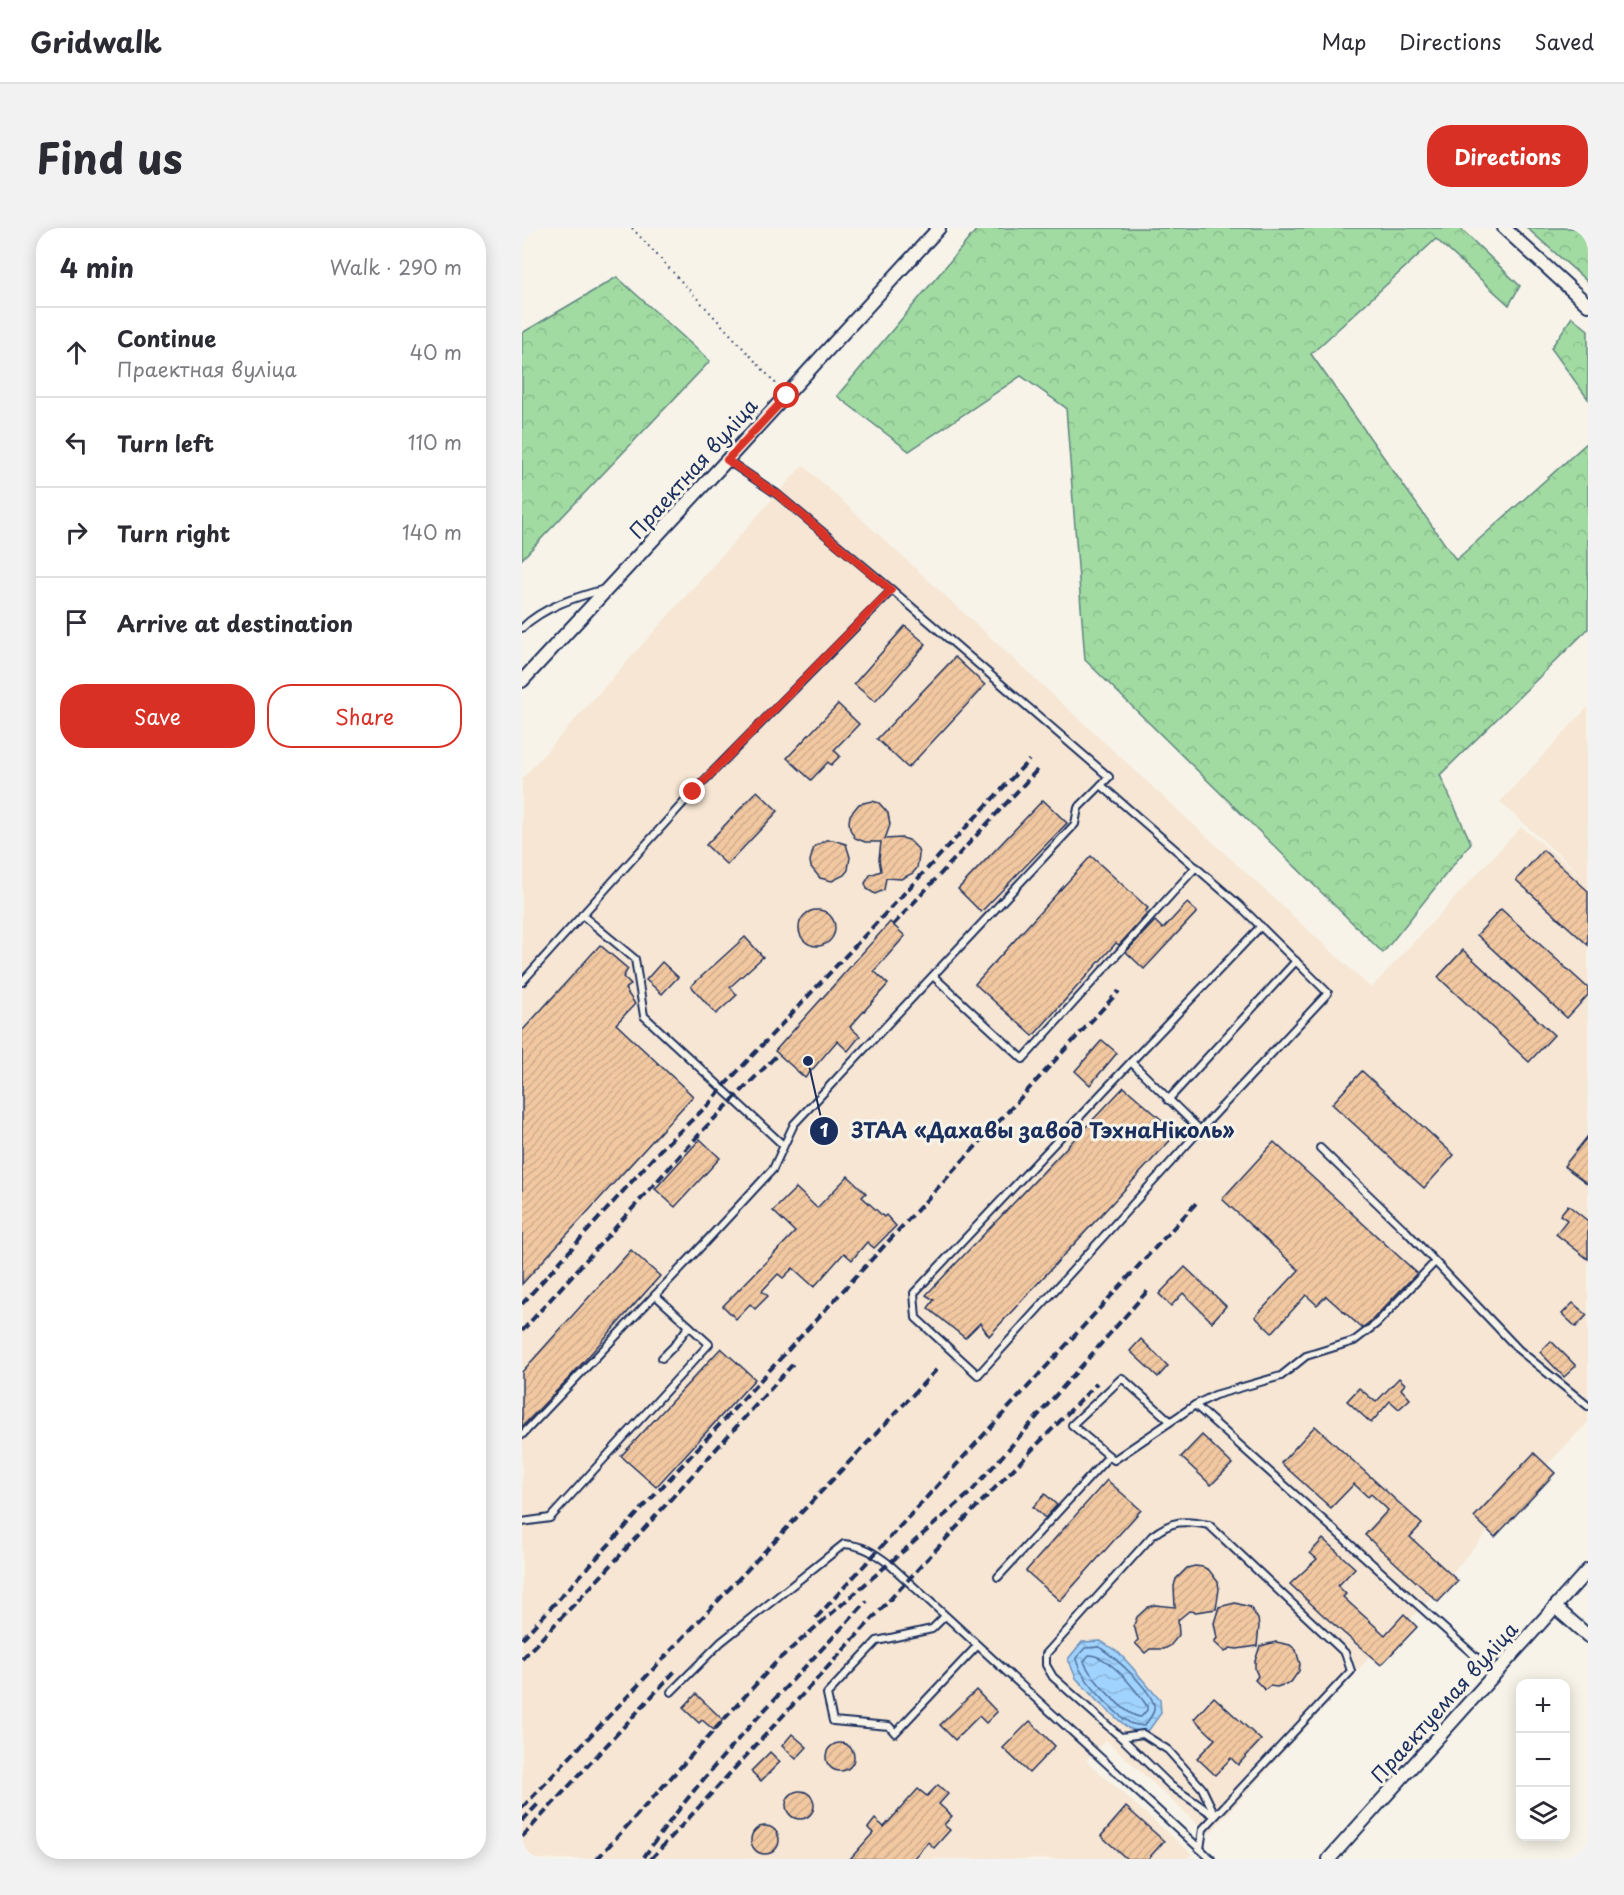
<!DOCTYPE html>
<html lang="en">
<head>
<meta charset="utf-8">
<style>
	body { margin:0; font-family:"Playpen Sans",sans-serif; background:#f2f2f3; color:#2b2b33 }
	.controls { position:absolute; right:18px; bottom:18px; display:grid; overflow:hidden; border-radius:12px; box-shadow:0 3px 15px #0003 }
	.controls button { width:54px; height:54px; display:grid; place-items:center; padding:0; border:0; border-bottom:2px solid #e1e1e2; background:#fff; color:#2b2b33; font:30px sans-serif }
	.stop { position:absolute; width:18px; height:18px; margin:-14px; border:4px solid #d93025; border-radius:50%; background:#fff }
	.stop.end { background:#d93025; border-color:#fff; box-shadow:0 2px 6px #0008 }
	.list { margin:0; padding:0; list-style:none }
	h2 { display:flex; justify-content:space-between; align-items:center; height:78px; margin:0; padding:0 24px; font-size:26px }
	h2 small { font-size:20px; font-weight:400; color:#7c7c81 }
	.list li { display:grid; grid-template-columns:39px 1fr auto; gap:18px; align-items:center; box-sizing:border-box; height:90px; padding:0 24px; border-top:2px solid #e1e1e2 }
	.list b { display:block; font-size:22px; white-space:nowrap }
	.list p { margin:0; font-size:20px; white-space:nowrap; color:#7c7c81 }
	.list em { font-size:20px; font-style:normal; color:#7c7c81 }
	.actions { display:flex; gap:12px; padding:18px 24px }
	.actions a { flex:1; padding:14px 0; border:2px solid #d93025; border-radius:24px; text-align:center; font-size:21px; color:#d93025 }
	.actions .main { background:#d93025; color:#fff }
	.icon { flex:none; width:33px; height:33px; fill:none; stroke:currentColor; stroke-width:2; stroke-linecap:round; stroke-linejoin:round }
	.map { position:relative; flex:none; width:1066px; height:1631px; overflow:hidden; border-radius:24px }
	header { display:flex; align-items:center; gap:36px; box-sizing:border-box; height:84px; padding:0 30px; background:#fff; border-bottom:2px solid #e1e1e2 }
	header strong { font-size:28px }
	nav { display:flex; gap:33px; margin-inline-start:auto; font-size:21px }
	.intro { display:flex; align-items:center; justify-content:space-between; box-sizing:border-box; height:144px; padding:0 36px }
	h1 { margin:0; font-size:42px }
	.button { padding:15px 27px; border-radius:24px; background:#d93025; color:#fff; font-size:21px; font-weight:700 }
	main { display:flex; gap:36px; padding:0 36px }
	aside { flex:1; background:#fff; border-radius:24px; box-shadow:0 3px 15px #0003 }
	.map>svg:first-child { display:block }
	.built { fill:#f6e6d3 }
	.forest { fill:url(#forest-crowns); stroke:#5e8580; stroke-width:1.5 }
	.water { fill:url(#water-waves); stroke:#6b91bd; stroke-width:1.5 }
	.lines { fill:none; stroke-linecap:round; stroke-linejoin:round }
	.shore { stroke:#50719e; stroke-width:1.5 }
	.building { fill:url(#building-hatch); stroke:#1b2f5e; stroke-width:1.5 }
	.service-casing { stroke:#1b2f5e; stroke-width:10 }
	.minor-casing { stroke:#1b2f5e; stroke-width:16 }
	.path { stroke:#1b2f5e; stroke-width:2; stroke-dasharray:1.5 4.5; stroke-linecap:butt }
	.service { stroke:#f7f3e8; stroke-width:6 }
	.minor { stroke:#f7f3e8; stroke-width:12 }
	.rail { stroke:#1b2f5e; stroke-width:4; stroke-dasharray:9 4.5; stroke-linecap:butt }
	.route { stroke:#d93025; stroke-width:8 }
	.labels { text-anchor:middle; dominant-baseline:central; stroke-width:6; stroke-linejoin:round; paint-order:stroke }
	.street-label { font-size:20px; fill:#1b2f5e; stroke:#f7f3e8 }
	.leader { fill:none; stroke:#1b2f5e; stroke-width:2 }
	.callout-dot { fill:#1b2f5e; stroke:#f7f3e8; stroke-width:2 }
	.mark-label { font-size:18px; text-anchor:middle; font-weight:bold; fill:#fff }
	.callout-label { font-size:21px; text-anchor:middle; font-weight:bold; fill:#1b2f5e; stroke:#f7f3e8; stroke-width:6; stroke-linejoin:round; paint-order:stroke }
</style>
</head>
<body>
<header>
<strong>Gridwalk</strong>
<nav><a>Map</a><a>Directions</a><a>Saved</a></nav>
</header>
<div class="intro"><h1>Find us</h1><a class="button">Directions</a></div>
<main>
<aside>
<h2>4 min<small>Walk · 290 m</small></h2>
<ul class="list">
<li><svg class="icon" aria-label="ahead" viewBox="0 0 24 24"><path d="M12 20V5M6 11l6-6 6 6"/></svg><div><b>Continue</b><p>Праектная вуліца</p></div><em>40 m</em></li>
<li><svg class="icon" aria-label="left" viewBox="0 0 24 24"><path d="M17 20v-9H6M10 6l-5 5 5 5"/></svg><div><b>Turn left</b></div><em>110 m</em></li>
<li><svg class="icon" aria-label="right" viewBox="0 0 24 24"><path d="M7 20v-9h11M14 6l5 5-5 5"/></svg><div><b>Turn right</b></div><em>140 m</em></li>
<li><svg class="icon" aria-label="arrive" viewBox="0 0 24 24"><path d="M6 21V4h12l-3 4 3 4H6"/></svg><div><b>Arrive at destination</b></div></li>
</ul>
<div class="actions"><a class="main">Save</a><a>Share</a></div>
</aside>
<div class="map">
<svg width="1066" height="1631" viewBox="0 0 1066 1631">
	<defs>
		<pattern id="forest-crowns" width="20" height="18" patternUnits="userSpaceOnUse" patternTransform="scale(1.5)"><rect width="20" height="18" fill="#a1dba1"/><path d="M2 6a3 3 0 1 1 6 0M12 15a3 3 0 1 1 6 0" fill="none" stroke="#8abc8d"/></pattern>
		<pattern id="water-waves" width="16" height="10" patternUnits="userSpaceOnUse" patternTransform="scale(1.5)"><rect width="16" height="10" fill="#a0d3fd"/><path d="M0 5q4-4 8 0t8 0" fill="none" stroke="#89b5db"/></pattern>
		<pattern id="building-hatch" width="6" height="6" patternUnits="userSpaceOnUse" patternTransform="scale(1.5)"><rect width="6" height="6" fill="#f2c8a1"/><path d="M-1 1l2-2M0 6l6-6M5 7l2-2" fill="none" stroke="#cfac8d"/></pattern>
	</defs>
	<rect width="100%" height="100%" fill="#f7f3e8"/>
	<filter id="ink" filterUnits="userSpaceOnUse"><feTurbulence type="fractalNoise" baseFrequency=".0167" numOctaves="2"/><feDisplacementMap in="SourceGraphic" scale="12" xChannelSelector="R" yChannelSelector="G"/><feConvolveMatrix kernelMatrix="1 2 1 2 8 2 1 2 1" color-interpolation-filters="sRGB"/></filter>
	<g filter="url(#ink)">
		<!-- built -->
		<polygon class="built" points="281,237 849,760 999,599 1065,652 978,574 1066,479 1066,1194 1025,1237 1033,1245 973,1309 966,1303 929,1346 936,1353 916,1374 910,1369 888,1391 895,1399 859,1437 848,1429 688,1605 681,1601 584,1512 573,1523 564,1533 670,1626 665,1631 0,1631 0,551"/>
		<!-- forest -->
		<g class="forest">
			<polygon points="456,0 938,0 998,58 987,77 914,11 789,126 934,332 1066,214 1066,401 918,547 949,615 861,725 563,432 544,180 499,148 387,223 315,168"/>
			<polygon points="1005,0 1066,0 1066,54"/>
			<polygon points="95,49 188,133 0,331 0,105"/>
			<polygon points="1050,89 1066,102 1066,171 1029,120"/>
		</g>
		<!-- water -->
		<polygon class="water" points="579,1413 597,1425 609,1438 638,1472 639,1485 624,1506 606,1500 576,1474 554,1450 546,1431 560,1414"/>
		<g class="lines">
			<!-- shore -->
			<g class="shore">
				<path d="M577,1419C590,1427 636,1466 632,1482C631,1487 626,1493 622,1498C618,1497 612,1497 608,1495C592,1485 556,1448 554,1430L563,1420Z"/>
				<path d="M567,1427C587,1427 614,1462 625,1478V1482L619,1489C604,1489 567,1448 562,1433Z"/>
			</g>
		</g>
		<!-- building -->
		<g class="building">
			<polygon points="383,398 404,416 353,474 332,456"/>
			<polygon points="433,429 463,457 386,540 355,511"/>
			<polygon points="316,476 337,496 312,522 318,528 309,537 306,534 289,552 265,530"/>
			<polygon points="235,563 256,583 205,637 184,617"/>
			<polygon points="521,572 545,595 459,684 436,661"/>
			<polygon points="350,573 357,575 366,585 368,597 363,611 380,610 387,612 396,621 397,627 395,640 391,645 379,651 364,650 362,662 353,666 345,661 343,655 348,647 359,643 357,631 359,614 343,614 333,610 328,601 327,594 328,587 337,576"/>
			<polygon points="304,612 311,612 324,616 328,629 326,642 322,647 310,653 298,650 289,639 288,633 292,619"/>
			<polygon points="1021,622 1066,663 1066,717 994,652"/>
			<polygon points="569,628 626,680 623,684 625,686 597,717 594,715 511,808 453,756"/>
			<polygon points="665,675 675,684 622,741 604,724 633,693 641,701"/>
			<polygon points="979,681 1066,760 1066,767 1045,790 955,707"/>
			<circle cx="295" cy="700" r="18"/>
			<polygon points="368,694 383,708 352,743 366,756 328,799 338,808 326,823 315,813 283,850 253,823"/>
			<polygon points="223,709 241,729 208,759 215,767 194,786 169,758"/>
			<polygon points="78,717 106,741 101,749 109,757 103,761 113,776 94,796 171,868 0,1056 0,803"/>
			<polygon points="941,722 1032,807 1007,834 916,749"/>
			<polygon points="140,734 156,749 140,766 124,752"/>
			<polygon points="580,812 595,825 568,857 553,843"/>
			<polygon points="840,843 932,927 902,960 810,876"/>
			<polygon points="602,859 655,905 467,1108 458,1095 443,1110 406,1080 412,1072 404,1067"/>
			<polygon points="1066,908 1066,956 1042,938"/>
			<polygon points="178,911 198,930 153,979 133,961"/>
			<polygon points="752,914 895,1045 850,1092 840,1100 804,1068 795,1077 784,1067 750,1105 733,1089 777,1042 700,971"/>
			<polygon points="326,948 344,965 340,969 362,989 364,987 374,998 352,1020 345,1014 330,1032 322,1025 292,1059 271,1040 261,1050 256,1046 240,1063 246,1068 233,1081 228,1076 214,1091 201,1078 273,1004 251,983 274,960 295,980"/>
			<polygon points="1046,977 1066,993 1066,1031 1034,1006 1045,992 1038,987"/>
			<polygon points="109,1022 138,1048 48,1149 0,1199 0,1144"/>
			<polygon points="663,1039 704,1078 690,1094 661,1065 649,1078 637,1066"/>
			<polygon points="1051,1075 1065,1087 1054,1099 1040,1086"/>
			<polygon points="619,1111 646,1138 636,1149 608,1123"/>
			<polygon points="1029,1113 1054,1138 1042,1149 1018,1124"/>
			<polygon points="199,1120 233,1151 134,1259 99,1228"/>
			<polygon points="877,1150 883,1156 879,1161 888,1171 877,1181 868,1173 849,1195 825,1173 837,1160 854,1174"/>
			<polygon points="793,1198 900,1296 888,1309 936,1353 916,1374 843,1307 866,1282 849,1266 846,1269 832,1256 809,1280 759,1235"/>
			<polygon points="680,1207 710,1236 689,1257 659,1229"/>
			<polygon points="1012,1225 1033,1245 973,1309 952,1289"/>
			<polygon points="585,1252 619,1282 538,1373 504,1343"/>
			<polygon points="523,1266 535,1277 523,1290 511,1279"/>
			<polygon points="801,1311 833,1340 816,1358 824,1366 821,1369 863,1407 882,1386 895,1399 859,1437 802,1388 768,1356 795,1331 788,1325"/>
			<polygon points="673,1338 681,1339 687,1342 696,1354 697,1361 694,1381 674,1384 667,1383 656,1392 657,1407 648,1418 642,1421 628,1421 623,1425 613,1415 616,1412 612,1397 615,1389 626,1379 633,1377 653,1379 652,1358 654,1351 665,1340"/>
			<polygon points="713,1375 728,1379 736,1391 737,1398 735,1418 715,1421 708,1420 703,1424 692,1414 695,1410 692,1395 697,1379"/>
			<polygon points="754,1414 768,1417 774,1422 778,1436 777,1443 769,1454 755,1459 748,1458 743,1462 733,1452 736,1448 733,1441 733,1433 738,1418"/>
			<polygon points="454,1462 475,1484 464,1495 457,1488 433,1512 418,1497"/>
			<polygon points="174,1466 201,1492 192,1502 180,1492 177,1495 161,1480"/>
			<polygon points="692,1469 739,1512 716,1537 709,1530 693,1547 675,1530 693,1511 672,1491"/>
			<polygon points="508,1493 533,1518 507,1545 481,1520"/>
			<polygon points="270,1506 285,1519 274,1531 260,1518"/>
			<circle cx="318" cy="1529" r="14"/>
			<polygon points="248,1524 258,1534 239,1553 229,1543"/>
			<polygon points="416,1557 426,1566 417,1576 430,1588 422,1597 428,1602 412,1620 406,1614 391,1631 328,1631 351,1605 346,1600 353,1591 362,1599 396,1561 405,1568"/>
			<circle cx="278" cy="1577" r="14"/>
			<polygon points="604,1579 642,1613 626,1631 605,1631 579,1608"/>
			<circle cx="243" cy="1612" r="14"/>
		</g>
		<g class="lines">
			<defs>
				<g id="service">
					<path d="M0,400C21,379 54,369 83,361"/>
					<polyline points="579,557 716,676 806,765 678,902 609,834 739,698"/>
					<polyline points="60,687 113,731 122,788 261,917"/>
					<polyline points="411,748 501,831 674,639"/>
					<polyline points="0,754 171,564 370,362"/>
					<polyline points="609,834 392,1065 394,1090 456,1147 678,902"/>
					<polyline points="646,872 774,733"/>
					<polyline points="798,920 884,1003 997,1122 1066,1178"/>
					<polyline points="913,1034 854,1096 832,1113 784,1128 759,1148 693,1167 673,1177 973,1446"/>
					<polyline points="140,1130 151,1119 167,1098"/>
					<polyline points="648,1193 600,1150 550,1197 592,1232 673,1177"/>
					<polyline points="0,1207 175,1023 251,941 272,896 553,596 556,580 587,549 370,362 255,266 205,232"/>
					<polyline points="0,1294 28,1290 187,1116 133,1067"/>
					<polyline points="476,1349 587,1228"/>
					<polyline points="423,1388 410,1401 355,1413 305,1466 311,1493 367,1498 373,1505 455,1418"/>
					<path d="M149,1464L199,1414L322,1316C342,1318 351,1324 367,1336L689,1631"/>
					<polyline points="599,1509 621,1506 646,1522 680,1560 693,1587"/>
					<path d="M678,1621L681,1601L829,1443L823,1425L687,1297C662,1292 650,1292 630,1308L524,1426V1437L531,1449L603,1513L649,1558L693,1588"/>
				</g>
				<g id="minor">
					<polyline points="982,0 1066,77"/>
					<polyline points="0,453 205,232 417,0"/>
					<polyline points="1033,1379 1066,1408"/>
					<polyline points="807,1631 1066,1342"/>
				</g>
			</defs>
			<!-- service casing -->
			<use href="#service" class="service-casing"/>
			<!-- minor casing -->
			<use href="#minor" class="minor-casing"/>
			<!-- path -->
			<polyline class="path" points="110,0 257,159"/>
			<!-- service -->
			<use href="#service" class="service"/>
			<!-- minor -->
			<use href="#minor" class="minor"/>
			<!-- rail -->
			<g class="rail">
				<polyline points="371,697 517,540"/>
				<polyline points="0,1076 138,922 187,876 200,860 507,532"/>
				<polyline points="0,1103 183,900 256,826"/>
				<polyline points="294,1390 676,973"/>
				<polyline points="0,1411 597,763"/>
				<polyline points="0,1431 83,1344 271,1136"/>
				<polyline points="0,1580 417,1139"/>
				<polyline points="0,1593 16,1576"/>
				<polyline points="0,1609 153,1443"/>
				<path d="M122,1629C186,1536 268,1456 345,1373"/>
				<polyline points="75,1631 256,1432 448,1265 628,1060"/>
				<polyline points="129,1631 433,1301 575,1155"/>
			</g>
		</g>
	</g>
	<g class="lines" filter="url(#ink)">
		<!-- route -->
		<polyline class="route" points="171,564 369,362 255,266 205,232 265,168"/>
	</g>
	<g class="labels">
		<!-- street labels -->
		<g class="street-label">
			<text transform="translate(171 240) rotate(-48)">Праектная вуліца</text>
			<text transform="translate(922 1474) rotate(-48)">Праектуемая вуліца</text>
		</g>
	</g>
	<!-- callouts -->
	<path class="leader" d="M286 833L302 903"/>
	<g class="callout-dot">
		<circle cx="286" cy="833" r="6"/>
		<circle cx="302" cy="903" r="15"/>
	</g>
	<g class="mark-label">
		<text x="302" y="909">1</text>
	</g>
	<g class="callout-label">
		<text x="521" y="910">ЗТАА «Дахавы завод ТэхнаНіколь»</text>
	</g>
</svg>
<div class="controls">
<button>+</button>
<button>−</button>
<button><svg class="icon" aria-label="layers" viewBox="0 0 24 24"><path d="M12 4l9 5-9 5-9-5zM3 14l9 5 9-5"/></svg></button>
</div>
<div class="stop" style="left:265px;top:168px"></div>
<div class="stop end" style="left:171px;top:564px"></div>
</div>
</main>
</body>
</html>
